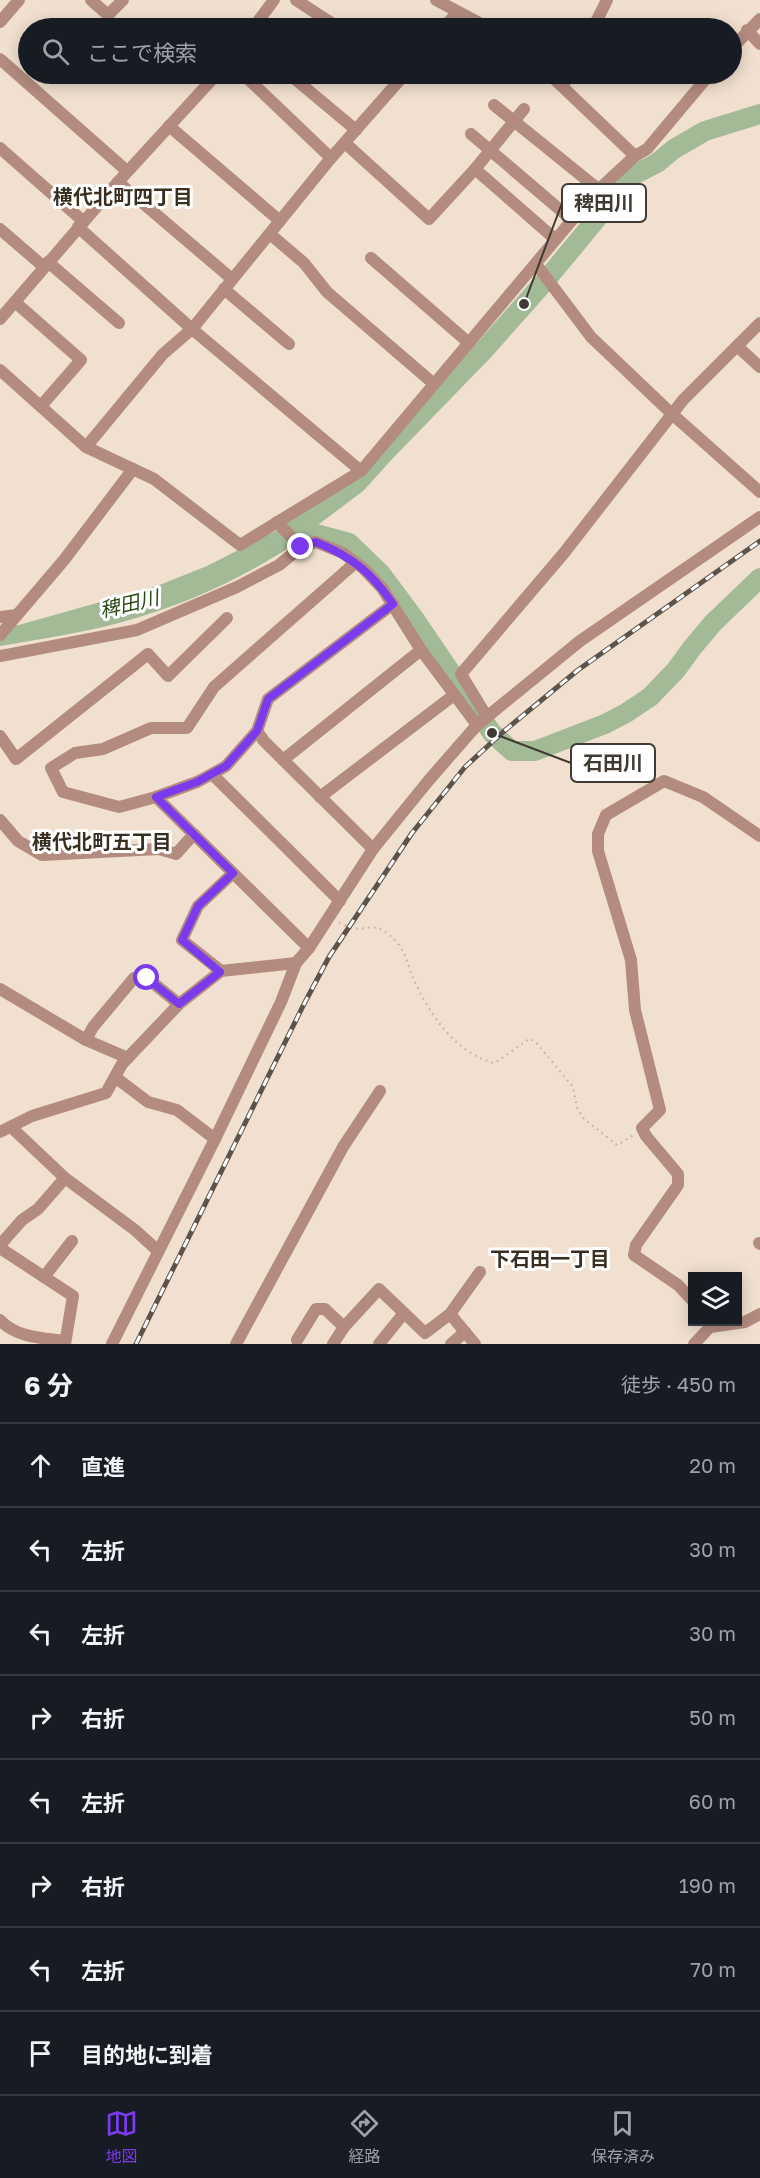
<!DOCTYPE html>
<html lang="ja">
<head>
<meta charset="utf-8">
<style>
	body { margin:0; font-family:"Golos Text","Noto Sans JP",sans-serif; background:#20242c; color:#f1f3f6 }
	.controls { position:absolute; right:18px; bottom:18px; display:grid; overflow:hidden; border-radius:0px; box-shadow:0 3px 15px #0003 }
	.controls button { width:54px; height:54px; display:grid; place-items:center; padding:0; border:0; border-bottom:2px solid #363941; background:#171b24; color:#f1f3f6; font:30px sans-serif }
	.stop { position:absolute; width:18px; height:18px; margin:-14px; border:4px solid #7c3aed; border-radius:50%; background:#fff }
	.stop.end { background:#7c3aed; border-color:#fff; box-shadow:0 2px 6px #0008 }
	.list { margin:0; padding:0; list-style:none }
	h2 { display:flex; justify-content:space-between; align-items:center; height:78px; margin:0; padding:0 24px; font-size:26px }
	h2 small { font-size:20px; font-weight:400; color:#9ea1a6 }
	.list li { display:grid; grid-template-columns:39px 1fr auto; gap:18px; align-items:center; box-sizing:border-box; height:84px; padding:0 24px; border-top:2px solid #363941 }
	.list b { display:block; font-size:22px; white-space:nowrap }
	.list em { font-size:20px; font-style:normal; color:#9ea1a6 }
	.icon { flex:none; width:33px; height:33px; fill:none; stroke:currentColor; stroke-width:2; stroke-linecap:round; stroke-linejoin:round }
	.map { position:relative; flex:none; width:760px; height:1344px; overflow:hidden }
	.search { position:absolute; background:#171b24; box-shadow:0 3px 15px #0003; left:18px; right:18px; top:18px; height:66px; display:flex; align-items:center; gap:15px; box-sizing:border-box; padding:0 21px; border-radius:33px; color:#9ea1a6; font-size:22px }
	.sheet { height:750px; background:#171b24 }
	nav { display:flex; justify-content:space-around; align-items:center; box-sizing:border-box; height:84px; border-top:2px solid #363941; background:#171b24; font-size:16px; color:#9ea1a6 }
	nav a { display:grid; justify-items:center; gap:3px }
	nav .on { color:#7c3aed }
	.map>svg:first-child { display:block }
	.water { fill:#a2ba96 }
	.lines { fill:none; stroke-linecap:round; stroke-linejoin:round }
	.river { stroke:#a2ba96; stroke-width:20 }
	.path { stroke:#bbad9f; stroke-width:2; stroke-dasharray:1.5 4.5; stroke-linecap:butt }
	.minor { stroke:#b38b7f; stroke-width:12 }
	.tertiary { stroke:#b38b7f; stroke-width:12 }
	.rail-casing { stroke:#5c544b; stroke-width:5 }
	.rail { stroke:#fff; stroke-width:3; stroke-dasharray:9; stroke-linecap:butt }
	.route { stroke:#7c3aed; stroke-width:8 }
	.labels { text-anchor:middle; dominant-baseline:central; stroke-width:6; stroke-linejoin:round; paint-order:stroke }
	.neighbourhood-label { font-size:20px; font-weight:bold; fill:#3a2e20; stroke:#fff }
	.water-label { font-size:20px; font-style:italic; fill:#294916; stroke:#fff }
	.leader { fill:none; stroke:#413a33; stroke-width:2 }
	.callout-dot { fill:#413a33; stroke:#fff; stroke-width:2 }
	.callout { fill:#fff; stroke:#413a33; stroke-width:2 }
	.callout-label { font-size:20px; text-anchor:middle; font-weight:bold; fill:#413a33 }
</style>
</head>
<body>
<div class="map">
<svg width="760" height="1344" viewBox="0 0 760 1344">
	<rect width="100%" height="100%" fill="#f1e0cf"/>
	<!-- water -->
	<path class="water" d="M287,525H294L302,532V539C248,576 186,605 122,622C82,633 41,639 0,646V627L19,625L157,586L207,566Z"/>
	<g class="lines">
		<!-- river -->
		<g class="river">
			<polyline points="290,535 312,533 349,543 381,574 416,621 492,733 512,751 535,751 605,724 626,713 650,697 676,670 692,648 713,623 760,578"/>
			<polyline points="276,544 357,483 384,453 484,350 546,280 632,176 657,163 674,149 705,131 760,114"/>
		</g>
		<!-- path -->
		<path class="path" d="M339,923C343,924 348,927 352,928C366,931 373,922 387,933C407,949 405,960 414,980C429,1014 457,1055 495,1063L529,1039L535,1041L573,1087L577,1108L584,1119L617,1145L634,1135"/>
		<!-- minor -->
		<g class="minor">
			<polyline points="91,0 108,15 123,0"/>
			<polyline points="296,0 339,28"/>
			<polyline points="0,22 19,0"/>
			<polyline points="253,28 274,0"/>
			<polyline points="443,28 457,13"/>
			<polyline points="593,28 607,0"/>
			<polyline points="747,30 760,44"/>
			<polyline points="732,48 760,19"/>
			<polyline points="0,59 127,171"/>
			<polyline points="243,74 331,158"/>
			<polyline points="289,74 356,130"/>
			<polyline points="563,86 569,74"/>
			<polyline points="494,105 598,189"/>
			<polyline points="169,126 280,221"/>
			<polyline points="471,134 572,220"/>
			<polyline points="345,143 429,219 475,169 555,239"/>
			<polyline points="0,148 83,221"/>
			<polyline points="475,169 524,109"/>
			<polyline points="118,182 232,279"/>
			<polyline points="78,227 192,329 361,471"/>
			<polyline points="0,229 44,267"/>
			<polyline points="270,234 304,263 327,292 434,384"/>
			<polyline points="371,258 469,343"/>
			<polyline points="48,262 119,323"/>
			<polyline points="224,289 289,344"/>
			<polyline points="15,302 81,360 41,406"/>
			<polyline points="0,319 118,182 217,74"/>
			<polyline points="737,346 760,367"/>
			<polyline points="0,370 86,447 154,479 240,545 361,471 594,194 635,156 647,149 710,74"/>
			<polyline points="86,447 163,354 192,329 331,158 405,74"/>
			<polyline points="277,522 301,547"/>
			<polyline points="355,563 214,687 187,728 151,728 103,749 75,753 51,768 63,792 119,807 156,797 197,782 212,774 226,766 257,731 268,699 393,604"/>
			<polyline points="0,617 17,615"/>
			<polyline points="0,635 64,560 133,469"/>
			<polyline points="0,656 137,630 237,587 279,565 301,547 316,542 343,553 364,569 382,588 421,650 477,725"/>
			<polyline points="487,717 461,674 564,553 683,400 760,323"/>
			<polyline points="257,731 264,741 373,849"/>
			<polyline points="0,736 16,759 148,654 168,676 227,618"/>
			<polyline points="283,760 421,650"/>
			<polyline points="212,774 340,901"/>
			<polyline points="156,797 309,948"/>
			<polyline points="320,797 454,695"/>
			<polyline points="0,820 18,841 42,855 159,849 176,854 194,834"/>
			<polyline points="221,971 182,940 198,906 233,873"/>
			<polyline points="0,989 86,1040 128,1058"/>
			<polyline points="86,1040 93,1027 134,978 147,978 179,1004"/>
			<polyline points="115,1077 148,1102 177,1110 215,1139"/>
			<polyline points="11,1127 65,1178 135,1230 158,1251"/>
			<polyline points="0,1132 32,1116 106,1093 122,1064 179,1004 221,971 296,963"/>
			<polyline points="759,1243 760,1244"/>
			<polyline points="0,1245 22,1220 38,1209 65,1178"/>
			<polyline points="0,1248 73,1296 65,1344"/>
			<polyline points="44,1277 72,1241"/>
			<polyline points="692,1300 678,1285 634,1255 636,1245 678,1185 678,1174 646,1136 642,1128 660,1110 635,1010 631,960 598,851 598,834 606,815 664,781 703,797 760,836"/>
			<polyline points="450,1314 475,1344"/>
			<path d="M0,1320C17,1338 42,1338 65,1341"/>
			<polyline points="297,1340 316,1309 325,1309 344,1327"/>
			<polyline points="112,1344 215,1139 281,1002 296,963 309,948 373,849 429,780 477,725 580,641 760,517"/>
			<polyline points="236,1344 343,1147 380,1091"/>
			<polyline points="333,1344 344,1327 379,1289 425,1333 450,1314 480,1272"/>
			<polyline points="379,1344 404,1313"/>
			<polyline points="451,1344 465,1332"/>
			<polyline points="694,1344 710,1327 745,1322 760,1314"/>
		</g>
		<!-- tertiary -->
		<g class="tertiary">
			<polyline points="436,0 489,28"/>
			<polyline points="549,74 635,156"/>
			<polyline points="536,264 591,337 672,414 760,492"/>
		</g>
		<defs>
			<polyline id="rail" points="136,1344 304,1004 329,957 412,833 465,767 503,732 578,670 760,541"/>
		</defs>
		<!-- rail casing -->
		<use href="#rail" class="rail-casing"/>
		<!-- rail -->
		<use href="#rail" class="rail"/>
	</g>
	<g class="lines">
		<!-- route -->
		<path class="route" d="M147,978L179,1004L220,972L182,940L198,906L233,873L156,797L197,782L226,766L257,731L268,699L393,604C371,572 352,557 316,542L301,547"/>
	</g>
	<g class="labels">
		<!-- neighbourhood labels -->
		<g class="neighbourhood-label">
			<text x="123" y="196">横代北町四丁目</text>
			<text x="102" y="841">横代北町五丁目</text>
			<text x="550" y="1258">下石田一丁目</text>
		</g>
		<!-- water labels -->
		<g class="water-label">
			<text transform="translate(129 603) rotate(-13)">稗田川</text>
		</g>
	</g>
	<!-- callouts -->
	<path class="leader" d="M524 304L562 203M492 733L571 763"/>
	<g class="callout-dot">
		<circle cx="524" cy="304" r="6"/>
		<circle cx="492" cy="733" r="6"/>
	</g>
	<g class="callout">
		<rect x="562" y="184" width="84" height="38" rx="6"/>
		<rect x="571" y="744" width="84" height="38" rx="6"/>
	</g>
	<g class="callout-label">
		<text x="604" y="210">稗田川</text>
		<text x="613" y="770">石田川</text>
	</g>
</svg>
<div class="controls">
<button><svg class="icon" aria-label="layers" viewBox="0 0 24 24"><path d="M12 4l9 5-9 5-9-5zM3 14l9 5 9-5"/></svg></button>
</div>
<div class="stop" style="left:147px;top:978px"></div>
<div class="stop end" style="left:301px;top:547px"></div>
<div class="search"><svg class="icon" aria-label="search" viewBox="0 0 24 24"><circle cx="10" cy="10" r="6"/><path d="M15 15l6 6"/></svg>ここで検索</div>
</div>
<section class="sheet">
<h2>6 分<small>徒歩 · 450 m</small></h2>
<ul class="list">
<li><svg class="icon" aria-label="ahead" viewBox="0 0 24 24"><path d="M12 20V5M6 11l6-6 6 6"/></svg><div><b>直進</b></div><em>20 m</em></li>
<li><svg class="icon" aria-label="left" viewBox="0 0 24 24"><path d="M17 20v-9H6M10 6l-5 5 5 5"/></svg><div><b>左折</b></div><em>30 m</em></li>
<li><svg class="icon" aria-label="left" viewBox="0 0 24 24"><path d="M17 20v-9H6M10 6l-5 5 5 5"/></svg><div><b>左折</b></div><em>30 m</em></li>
<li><svg class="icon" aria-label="right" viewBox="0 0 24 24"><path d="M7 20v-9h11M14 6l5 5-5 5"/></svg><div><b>右折</b></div><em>50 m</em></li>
<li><svg class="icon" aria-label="left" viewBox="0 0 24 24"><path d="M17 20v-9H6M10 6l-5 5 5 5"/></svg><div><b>左折</b></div><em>60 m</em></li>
<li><svg class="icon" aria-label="right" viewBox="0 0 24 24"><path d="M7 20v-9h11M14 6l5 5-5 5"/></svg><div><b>右折</b></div><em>190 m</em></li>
<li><svg class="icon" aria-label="left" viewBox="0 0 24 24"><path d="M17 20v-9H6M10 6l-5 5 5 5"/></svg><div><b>左折</b></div><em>70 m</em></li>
<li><svg class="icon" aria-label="arrive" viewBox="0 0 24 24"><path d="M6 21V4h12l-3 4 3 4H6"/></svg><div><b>目的地に到着</b></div></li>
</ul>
</section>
<nav>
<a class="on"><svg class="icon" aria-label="map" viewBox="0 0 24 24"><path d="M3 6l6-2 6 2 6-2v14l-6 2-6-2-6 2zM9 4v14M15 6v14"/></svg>地図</a>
<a><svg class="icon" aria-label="directions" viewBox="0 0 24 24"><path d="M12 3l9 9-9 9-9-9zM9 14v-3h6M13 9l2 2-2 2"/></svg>経路</a>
<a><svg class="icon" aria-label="saved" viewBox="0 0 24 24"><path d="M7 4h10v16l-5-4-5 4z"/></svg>保存済み</a>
</nav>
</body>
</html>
